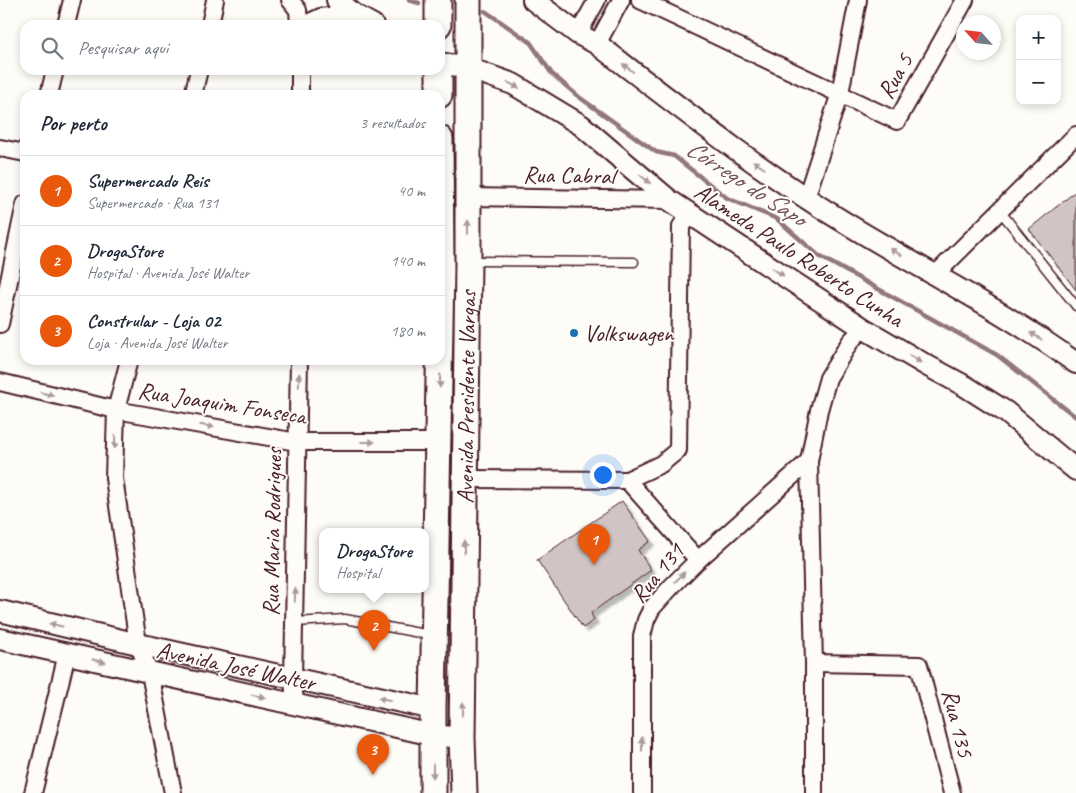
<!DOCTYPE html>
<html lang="pt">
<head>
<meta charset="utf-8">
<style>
	body { margin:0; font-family:Caveat,sans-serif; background:#f6f6f7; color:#1f2937 }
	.controls { position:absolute; right:15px; top:15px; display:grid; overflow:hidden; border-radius:10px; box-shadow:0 2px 8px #0003 }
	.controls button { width:45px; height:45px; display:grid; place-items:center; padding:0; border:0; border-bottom:1px solid #e0e1e3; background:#fff; color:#1f2937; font:25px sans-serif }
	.compass { position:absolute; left:956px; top:15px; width:45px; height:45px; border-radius:50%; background:#fff; box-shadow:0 2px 8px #0003; rotate:297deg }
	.you { position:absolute; left:602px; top:474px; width:18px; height:18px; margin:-12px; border:4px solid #fff; border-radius:50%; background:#1a73e8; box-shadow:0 0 0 8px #1a73e833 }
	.badge { display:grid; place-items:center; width:32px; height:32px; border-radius:50%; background:#ea580c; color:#fff; font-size:16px; font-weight:700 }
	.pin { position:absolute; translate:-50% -41px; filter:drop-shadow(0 1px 2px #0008) }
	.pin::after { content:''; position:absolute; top:26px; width:18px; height:15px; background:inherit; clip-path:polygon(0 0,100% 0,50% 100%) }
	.popup { position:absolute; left:319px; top:528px; width:110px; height:65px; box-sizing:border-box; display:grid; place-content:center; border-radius:10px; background:#fff; filter:drop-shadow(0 1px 4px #0005); font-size:16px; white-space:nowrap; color:#747a83 }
	.popup b { font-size:19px; color:#1f2937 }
	.popup::after { content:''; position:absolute; left:50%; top:100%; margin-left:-10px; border:10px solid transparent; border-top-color:#fff }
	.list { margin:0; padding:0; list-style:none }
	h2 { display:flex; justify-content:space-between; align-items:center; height:65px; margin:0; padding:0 20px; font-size:21px }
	h2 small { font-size:16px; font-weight:400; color:#747a83 }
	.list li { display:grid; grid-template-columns:32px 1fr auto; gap:15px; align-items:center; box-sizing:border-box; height:70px; padding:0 20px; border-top:1px solid #e0e1e3 }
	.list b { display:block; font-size:19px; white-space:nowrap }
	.list p { margin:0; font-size:16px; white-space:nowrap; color:#747a83 }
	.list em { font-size:16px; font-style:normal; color:#747a83 }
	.icon { flex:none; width:28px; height:28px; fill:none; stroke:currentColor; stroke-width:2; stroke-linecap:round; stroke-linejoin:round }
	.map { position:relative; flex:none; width:1076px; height:793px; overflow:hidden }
	.search { position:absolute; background:#fff; box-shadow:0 2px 8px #0003; left:20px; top:20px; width:425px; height:55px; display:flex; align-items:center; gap:12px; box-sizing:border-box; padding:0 18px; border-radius:15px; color:#747a83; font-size:19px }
	.panel { position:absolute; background:#fff; box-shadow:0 2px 8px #0003; left:20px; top:90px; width:425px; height:275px; border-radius:15px }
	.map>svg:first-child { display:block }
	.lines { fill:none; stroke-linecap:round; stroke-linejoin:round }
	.stream { stroke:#91777b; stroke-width:4.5 }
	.building { fill:#d0c5c4; stroke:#4a1f2b; filter:url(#shadow) }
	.service-casing { stroke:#4a1f2b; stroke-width:11 }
	.minor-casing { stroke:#4a1f2b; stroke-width:20 }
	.tertiary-casing { stroke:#4a1f2b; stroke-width:24 }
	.primary-casing { stroke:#4a1f2b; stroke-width:29 }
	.service { stroke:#fdfcf7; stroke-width:8 }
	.minor { stroke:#fdfcf7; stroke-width:16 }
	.tertiary { stroke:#fdfcf7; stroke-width:20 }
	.primary { stroke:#fdfcf7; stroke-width:25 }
	.oneway { fill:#ac999b }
	.poi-dot { fill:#1f6fb2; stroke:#fdfcf7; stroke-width:2 }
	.labels { text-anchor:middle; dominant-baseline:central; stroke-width:4; stroke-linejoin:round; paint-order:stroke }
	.street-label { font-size:24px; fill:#4a1f2b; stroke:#fdfcf7 }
	.poi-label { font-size:24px; fill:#4a1f2b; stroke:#fdfcf7; text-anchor:start }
	.water-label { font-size:25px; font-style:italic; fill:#73525a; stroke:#fdfcf7 }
</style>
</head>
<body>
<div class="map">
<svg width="1076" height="793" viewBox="0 0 1076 793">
	<defs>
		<filter id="shadow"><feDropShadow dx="4.5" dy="4.5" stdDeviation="1" flood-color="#0004"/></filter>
	</defs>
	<rect width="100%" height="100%" fill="#fdfcf7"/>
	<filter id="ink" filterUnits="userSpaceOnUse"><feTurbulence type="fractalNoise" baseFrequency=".02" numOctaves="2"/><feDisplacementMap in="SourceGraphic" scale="10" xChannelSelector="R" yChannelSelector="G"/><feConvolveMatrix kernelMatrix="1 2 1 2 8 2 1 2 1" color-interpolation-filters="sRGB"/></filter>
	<g filter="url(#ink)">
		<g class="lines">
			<!-- stream -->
			<g class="stream">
				<polyline points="409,0 419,3"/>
				<polyline points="485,11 530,42 552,74 579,97 656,152 674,156 727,198 777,219 819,256 997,355 1076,417"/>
			</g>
		</g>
		<!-- building -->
		<g class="building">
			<polygon points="1076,191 1076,290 1029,229"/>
			<polygon points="622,501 650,541 638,550 651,570 591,613 594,620 583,628 537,560"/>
		</g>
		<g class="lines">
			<defs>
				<g id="service">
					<polyline points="1000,211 1076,306"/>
					<polyline points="470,261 634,262"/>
					<polyline points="295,622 345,619 430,635"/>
				</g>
				<g id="minor">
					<polyline points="290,0 298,10 299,25"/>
					<polyline points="640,0 897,121 965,0"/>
					<polyline points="66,25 72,0"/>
					<polyline points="210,25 215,0"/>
					<polyline points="578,34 597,0"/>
					<polyline points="597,44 621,0"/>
					<polyline points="300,70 300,95"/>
					<polyline points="49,95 55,70"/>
					<polyline points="193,95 199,70"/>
					<polyline points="0,148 25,153"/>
					<polyline points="468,197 669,200"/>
					<polyline points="806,198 840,93 858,0"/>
					<polyline points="935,275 1076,135"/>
					<polyline points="0,324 25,204"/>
					<polyline points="129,360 116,410 114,478 138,644 150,673 173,793"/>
					<polyline points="0,382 116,410 297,442 439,442"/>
					<polyline points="465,479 627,480 661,464 678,450 681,226 691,216"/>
					<polyline points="627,480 698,560"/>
					<polyline points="814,663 919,665 952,793"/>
					<polyline points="295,704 293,679 299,360"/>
					<polyline points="33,793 67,654"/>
					<polyline points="642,793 642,636 646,620 652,608 672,586 698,560 809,461"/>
					<polyline points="814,793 814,663 809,461 819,410 828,378 850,342 863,328"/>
				</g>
				<g id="tertiary">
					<polyline points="337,0 355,15 373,25"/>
					<path d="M533,0L578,34L597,44C679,107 761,172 849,225C925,271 1004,311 1076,363"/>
					<polyline points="308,25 321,19 355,15"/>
					<polyline points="440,63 468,68 513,84 581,125 669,200 863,328 926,365 965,386 1006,412 1076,470"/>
					<polyline points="0,611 138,644 433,709"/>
					<polyline points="0,639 433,735 462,738"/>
				</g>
				<g id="primary">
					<polyline points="438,0 438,25"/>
					<polyline points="439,70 439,95"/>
					<polyline points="433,793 433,709 441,268 440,139"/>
					<path id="s1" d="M464,793L462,738L468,261V0"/>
				</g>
			</defs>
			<!-- service casing -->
			<use href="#service" class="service-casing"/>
			<!-- minor casing -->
			<use href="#minor" class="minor-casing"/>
			<!-- tertiary casing -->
			<use href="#tertiary" class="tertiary-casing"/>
			<!-- primary casing -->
			<use href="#primary" class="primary-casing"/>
			<!-- service -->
			<use href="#service" class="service"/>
			<!-- minor -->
			<use href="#minor" class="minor"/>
			<!-- tertiary -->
			<use href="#tertiary" class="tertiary"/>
			<!-- primary -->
			<use href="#primary" class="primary"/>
		</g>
		<!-- one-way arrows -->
		<defs><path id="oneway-solid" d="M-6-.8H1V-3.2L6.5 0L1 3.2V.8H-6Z" transform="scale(1.25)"/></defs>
		<g class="oneway">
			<use href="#oneway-solid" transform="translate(628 68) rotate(-143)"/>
			<use href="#oneway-solid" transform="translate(513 85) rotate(27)"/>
			<use href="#oneway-solid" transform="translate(759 165) rotate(-145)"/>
			<use href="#oneway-solid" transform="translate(645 179) rotate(40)"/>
			<use href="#oneway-solid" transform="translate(468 227) rotate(-90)"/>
			<use href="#oneway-solid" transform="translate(896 252) rotate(-150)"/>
			<use href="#oneway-solid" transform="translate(778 272) rotate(33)"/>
			<use href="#oneway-solid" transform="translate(1036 336) rotate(-148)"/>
			<use href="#oneway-solid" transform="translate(915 359) rotate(31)"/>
			<use href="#oneway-solid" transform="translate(299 380) rotate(-88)"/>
			<use href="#oneway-solid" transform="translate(440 381) rotate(91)"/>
			<use href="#oneway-solid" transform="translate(47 394) rotate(13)"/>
			<use href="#oneway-solid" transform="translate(207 426) rotate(10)"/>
			<use href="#oneway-solid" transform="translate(115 442) rotate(92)"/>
			<use href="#oneway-solid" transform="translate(368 442)"/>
			<use href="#oneway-solid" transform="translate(464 547) rotate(-90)"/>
			<use href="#oneway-solid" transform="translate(680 577) rotate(-45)"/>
			<use href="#oneway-solid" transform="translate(295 595) rotate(-89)"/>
			<use href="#oneway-solid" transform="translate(56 625) rotate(-167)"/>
			<use href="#oneway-solid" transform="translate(99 661) rotate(13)"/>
			<use href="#oneway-solid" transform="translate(258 696) rotate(12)"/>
			<use href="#oneway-solid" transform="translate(385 699) rotate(-168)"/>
			<use href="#oneway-solid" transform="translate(463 709) rotate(-89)"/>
			<use href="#oneway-solid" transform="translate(642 744) rotate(-90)"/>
			<use href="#oneway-solid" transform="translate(433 771) rotate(90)"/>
		</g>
	</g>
	<!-- markers -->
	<circle class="poi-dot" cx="574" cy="333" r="5"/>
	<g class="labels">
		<!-- street labels -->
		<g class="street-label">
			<text transform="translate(895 76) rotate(-61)">Rua 5</text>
			<text transform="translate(569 175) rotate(1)">Rua Cabral</text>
			<text transform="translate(799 255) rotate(33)">Alameda Paulo Roberto Cunha</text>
			<text stroke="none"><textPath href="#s1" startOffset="396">Avenida Presidente Vargas</textPath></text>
			<text transform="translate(222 403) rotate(9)">Rua Joaquim Fonseca</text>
			<text transform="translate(272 532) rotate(-89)">Rua Maria Rodrigues</text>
			<text transform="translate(657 573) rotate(-50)">Rua 131</text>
			<text transform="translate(236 666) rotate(12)">Avenida José Walter</text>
			<text transform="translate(958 723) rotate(76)">Rua 135</text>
		</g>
		<!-- poi labels -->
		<g class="poi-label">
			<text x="584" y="333">Volkswagen</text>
		</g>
		<!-- water labels -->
		<g class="water-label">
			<text transform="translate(746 183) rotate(33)">Córrego do Sapo</text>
		</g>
	</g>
</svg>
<div class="controls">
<button>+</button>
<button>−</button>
</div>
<svg class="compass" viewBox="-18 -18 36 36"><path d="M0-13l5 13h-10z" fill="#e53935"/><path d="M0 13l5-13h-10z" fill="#747a83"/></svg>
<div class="you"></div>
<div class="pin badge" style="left:594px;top:565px">1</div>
<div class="pin badge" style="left:374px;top:651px">2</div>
<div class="popup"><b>DrogaStore</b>Hospital</div>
<div class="pin badge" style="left:373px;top:775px">3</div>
<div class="search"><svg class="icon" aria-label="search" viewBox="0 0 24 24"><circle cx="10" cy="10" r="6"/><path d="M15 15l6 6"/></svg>Pesquisar aqui</div>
<section class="panel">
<h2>Por perto<small>3 resultados</small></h2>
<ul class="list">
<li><span class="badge">1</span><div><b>Supermercado Reis</b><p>Supermercado · Rua 131</p></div><em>40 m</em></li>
<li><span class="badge">2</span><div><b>DrogaStore</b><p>Hospital · Avenida José Walter</p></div><em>140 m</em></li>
<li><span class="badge">3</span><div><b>Constrular - Loja 02</b><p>Loja · Avenida José Walter</p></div><em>180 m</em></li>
</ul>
</section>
</div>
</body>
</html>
